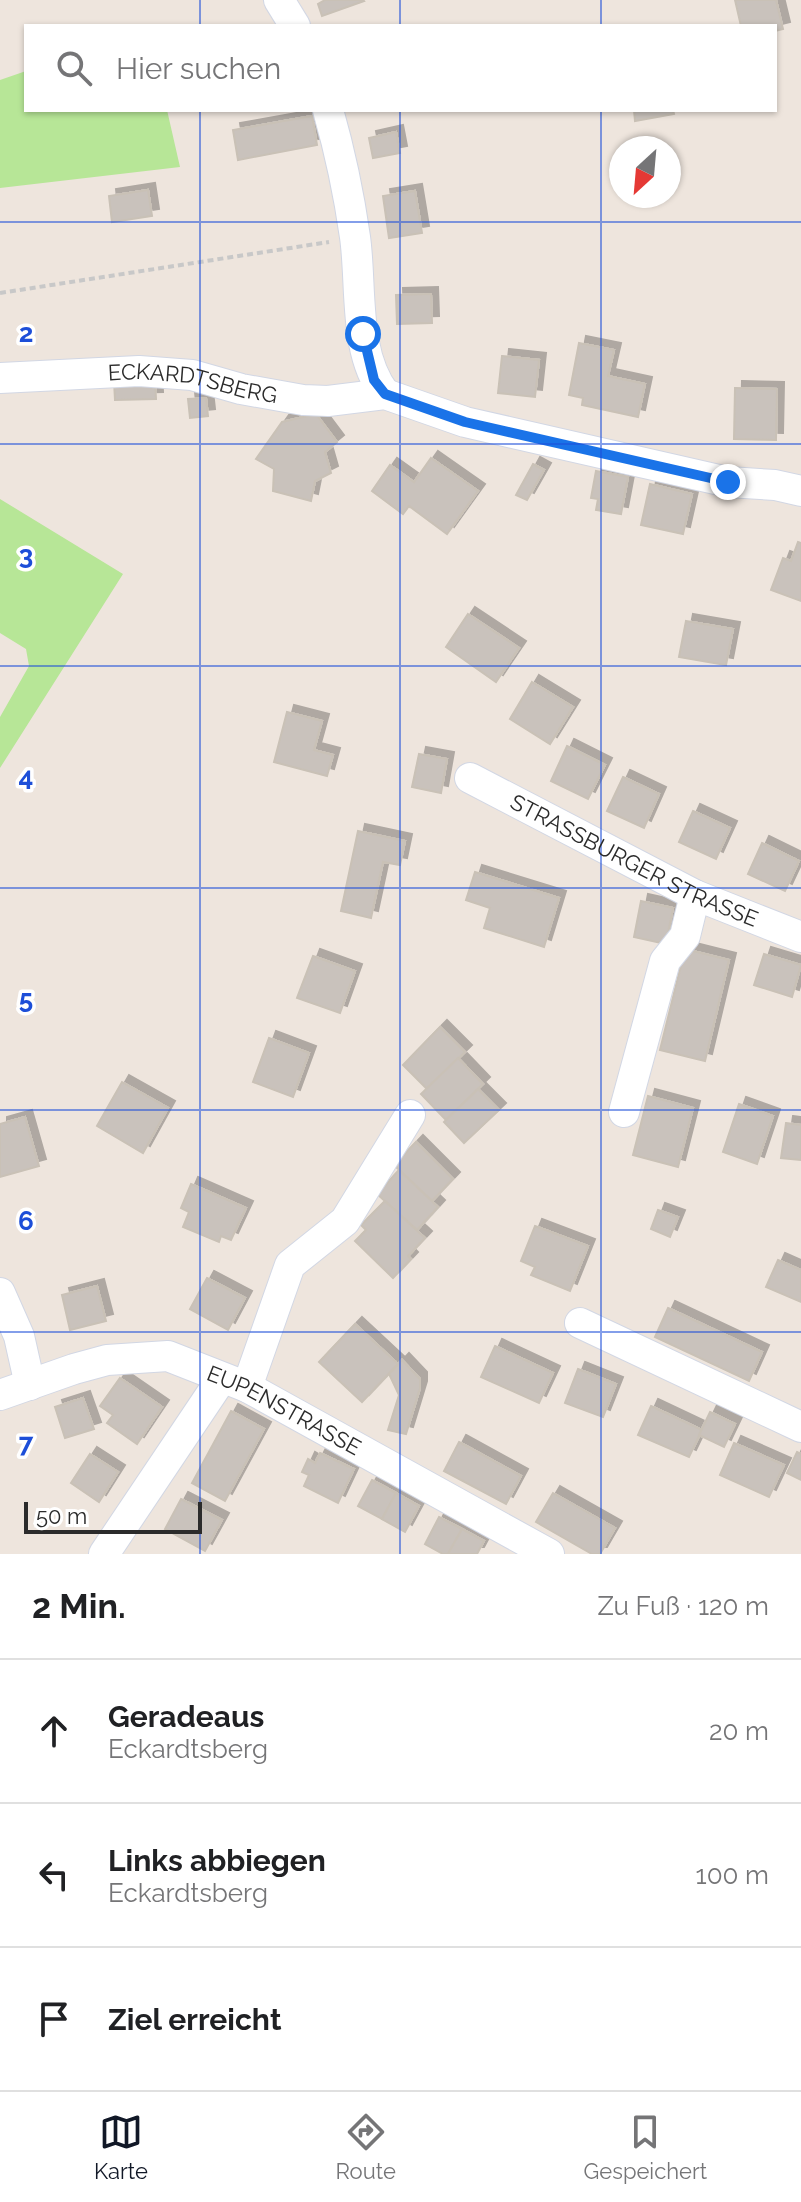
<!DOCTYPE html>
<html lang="de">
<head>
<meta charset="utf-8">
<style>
	body { margin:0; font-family:Raleway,sans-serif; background:#f2f2f2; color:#202124 }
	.compass { position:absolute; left:609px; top:136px; width:72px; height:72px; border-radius:50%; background:#fff; box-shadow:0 2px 6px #0004; rotate:206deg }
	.scale { position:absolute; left:24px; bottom:20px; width:178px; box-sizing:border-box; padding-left:8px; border:4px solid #2b2b2b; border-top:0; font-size:22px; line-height:28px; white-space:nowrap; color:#2b2b2b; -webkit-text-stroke:6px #fff; paint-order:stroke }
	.stop { position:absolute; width:24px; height:24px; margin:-18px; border:6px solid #1a73e8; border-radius:50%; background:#fff }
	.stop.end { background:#1a73e8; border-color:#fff; box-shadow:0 2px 8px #0008 }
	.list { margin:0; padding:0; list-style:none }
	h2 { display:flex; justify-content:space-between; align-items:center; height:104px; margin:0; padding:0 32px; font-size:34px }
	h2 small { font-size:26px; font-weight:400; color:#757577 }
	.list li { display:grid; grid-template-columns:52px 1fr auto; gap:24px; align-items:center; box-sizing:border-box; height:144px; padding:0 32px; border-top:2px solid #e0e0e0 }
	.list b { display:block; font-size:30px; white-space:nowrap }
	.list p { margin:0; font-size:26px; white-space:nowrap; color:#757577 }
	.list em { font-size:26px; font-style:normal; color:#757577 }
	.icon { flex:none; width:44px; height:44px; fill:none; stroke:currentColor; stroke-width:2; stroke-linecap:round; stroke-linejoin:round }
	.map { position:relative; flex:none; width:801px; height:1554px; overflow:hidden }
	.search { position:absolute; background:#fff; box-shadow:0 2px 6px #0004; left:24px; right:24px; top:24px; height:88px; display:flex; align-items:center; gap:20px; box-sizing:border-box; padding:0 28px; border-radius:0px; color:#757577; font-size:30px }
	.sheet { height:536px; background:#fff }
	nav { display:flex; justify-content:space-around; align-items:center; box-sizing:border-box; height:112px; border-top:2px solid #e0e0e0; background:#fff; font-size:22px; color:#757577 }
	nav a { display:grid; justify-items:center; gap:4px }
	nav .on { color:#111827 }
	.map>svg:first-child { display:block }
	.green { fill:#b7e697 }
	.building { fill:#c9c2bc; stroke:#c9c1b6; stroke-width:2; filter:url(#shadow) }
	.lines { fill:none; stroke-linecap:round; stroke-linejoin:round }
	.minor-casing { stroke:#d2d7e4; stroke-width:32 }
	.path { stroke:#c8c8c8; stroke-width:4; stroke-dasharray:6 4; stroke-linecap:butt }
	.minor { stroke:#fff; stroke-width:30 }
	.route { stroke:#1a73e8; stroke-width:10 }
	.grid { fill:none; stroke:#1d4ed8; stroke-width:2; stroke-opacity:0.55 }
	.labels { text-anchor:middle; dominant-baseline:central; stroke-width:7; stroke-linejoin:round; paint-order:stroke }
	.street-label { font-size:22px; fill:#2b2b2b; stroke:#fff }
	.grid-label { font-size:26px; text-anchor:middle; font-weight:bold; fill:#1d4ed8; stroke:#fff; stroke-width:7; stroke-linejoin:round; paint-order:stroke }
</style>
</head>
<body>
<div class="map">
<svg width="801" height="1554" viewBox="0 0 801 1554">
	<defs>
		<filter id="shadow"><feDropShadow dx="7" dy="-7" stdDeviation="0" flood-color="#0004"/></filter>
	</defs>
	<rect width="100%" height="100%" fill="#eee5dd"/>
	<!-- green -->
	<g class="green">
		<polygon points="26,71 26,110 167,110 180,167 0,188 0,80"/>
		<polygon points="0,499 123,574 0,768 0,717 29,666 26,649 0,633"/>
	</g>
	<!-- building -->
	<g class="building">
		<polygon points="325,0 363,0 364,1 322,16 318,4"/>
		<polygon points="735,0 776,0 783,29 775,31 775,26 741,26"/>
		<polygon points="634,110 673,110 674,114 635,121"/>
		<polygon points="312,116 317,145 238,160 233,130"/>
		<polygon points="396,132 400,153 373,158 369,138"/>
		<polygon points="148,190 152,216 112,222 109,196"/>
		<polygon points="415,191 422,233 389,238 383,196"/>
		<polygon points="431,294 432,323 397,324 396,295"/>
		<polygon points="579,343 614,350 608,376 645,384 638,417 582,405 583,398 569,395"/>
		<polygon points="502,356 539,360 535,397 498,393"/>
		<polygon points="155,379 156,399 115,400 114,381"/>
		<polygon points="735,388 777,389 776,440 734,439"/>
		<polygon points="206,398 208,416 190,418 188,399"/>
		<polygon points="316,414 337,442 325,452 331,473 315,481 311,501 273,491 274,469 256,459 282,422"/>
		<polygon points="431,458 478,491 447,534 409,506 403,514 372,491 390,465 414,482"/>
		<polygon points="533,464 544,470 527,500 516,495"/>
		<polygon points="596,471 628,477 621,514 596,510 598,499 591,498"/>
		<polygon points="650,484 692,494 683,534 641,525"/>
		<polygon points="798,542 801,543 801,601 771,590 783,558 791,561"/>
		<polygon points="468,614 519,648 496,682 446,647"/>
		<polygon points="686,621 733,629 726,665 679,657"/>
		<polygon points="532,682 573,707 550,744 510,719"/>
		<polygon points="287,712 322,721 314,750 333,755 327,776 274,762"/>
		<polygon points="567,746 605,765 588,799 551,781"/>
		<polygon points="419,754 447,759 441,793 412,787"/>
		<polygon points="623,777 659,794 644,828 607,811"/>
		<polygon points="693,811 730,828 716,859 679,842"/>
		<polygon points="358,831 405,841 400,865 383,862 371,918 341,911"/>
		<polygon points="762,843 799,861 785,891 748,874"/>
		<polygon points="475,872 559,898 544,947 484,928 490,908 466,900"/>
		<polygon points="641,901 673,908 666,944 634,937"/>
		<polygon points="685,949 729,960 705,1061 660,1050"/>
		<polygon points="764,954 801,965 792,997 754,985"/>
		<polygon points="313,956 355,971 340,1013 297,998"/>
		<polygon points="440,1027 465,1052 427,1089 403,1065"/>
		<polygon points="269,1038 309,1053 293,1097 253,1082"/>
		<polygon points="458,1058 483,1084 446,1120 421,1094"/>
		<polygon points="122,1082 168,1108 143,1153 97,1126"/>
		<polygon points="478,1089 499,1110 464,1143 444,1122"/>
		<polygon points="648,1096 693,1108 678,1167 633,1155"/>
		<polygon points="739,1104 773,1116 757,1164 723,1152"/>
		<polygon points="25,1117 39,1166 0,1177 0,1124"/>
		<polygon points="786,1123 801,1125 801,1160 781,1158"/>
		<polygon points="416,1142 453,1179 432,1201 394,1165"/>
		<polygon points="399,1170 438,1207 417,1230 377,1194"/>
		<polygon points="191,1184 246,1208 231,1240 221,1236 219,1242 183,1227 189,1212 181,1208"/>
		<polygon points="385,1201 425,1238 408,1256 411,1259 393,1278 355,1241 366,1230 361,1225"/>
		<polygon points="658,1210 678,1217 670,1237 651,1229"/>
		<polygon points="535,1226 588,1246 570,1291 531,1275 535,1267 521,1261"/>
		<polygon points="778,1260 801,1270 801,1302 766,1287"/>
		<polygon points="207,1278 245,1298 228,1330 190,1309"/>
		<polygon points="97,1286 106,1321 70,1330 62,1295"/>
		<polygon points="668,1308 762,1352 749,1381 655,1337"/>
		<polygon points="355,1324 398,1364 362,1402 319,1362"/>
		<polygon points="495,1346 553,1373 539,1403 481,1377"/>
		<polygon points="402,1360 420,1379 420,1388 406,1434 388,1430 399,1395 389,1374"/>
		<polygon points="578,1369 616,1384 603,1417 565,1403"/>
		<polygon points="120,1378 162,1407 137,1444 107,1423 113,1415 100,1406"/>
		<polygon points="83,1398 94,1429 65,1438 55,1407"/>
		<polygon points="651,1406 702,1430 689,1457 638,1435"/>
		<polygon points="231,1411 264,1429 225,1501 192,1483"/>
		<polygon points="710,1412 735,1424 724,1447 699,1435"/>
		<polygon points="459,1442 521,1476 506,1504 444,1471"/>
		<polygon points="734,1443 784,1465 769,1497 720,1475"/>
		<polygon points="797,1452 801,1454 801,1480 787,1473"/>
		<polygon points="320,1453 354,1469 338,1503 304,1486 309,1475 302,1472 308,1459 315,1463"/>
		<polygon points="90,1454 118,1472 99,1502 71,1483"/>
		<polygon points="372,1480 396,1493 382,1519 358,1506"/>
		<polygon points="396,1493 419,1506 405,1532 382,1519"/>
		<polygon points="553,1493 615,1528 600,1554 592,1554 536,1522"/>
		<polygon points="181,1499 222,1520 205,1551 165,1529"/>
		<polygon points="439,1517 462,1529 448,1554 443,1554 425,1544"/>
		<polygon points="462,1529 484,1541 477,1554 448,1554"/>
	</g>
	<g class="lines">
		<defs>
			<g id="minor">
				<polyline points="279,0 295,26"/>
				<path d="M328,110C340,152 349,195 355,237C362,287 353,352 385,394"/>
				<path id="s1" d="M0,378L139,371L192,375L241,389L303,400L328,401L385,394L465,422L728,482L775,485L801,491"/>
				<path id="s2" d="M470,778L695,895L801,937"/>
				<polyline points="624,1112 665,961 685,936 695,895"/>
				<polyline points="0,1293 19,1336 30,1385"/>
				<polyline points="580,1323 801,1427"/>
				<polyline points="247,1387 290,1265 345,1221 410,1115"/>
				<path id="s3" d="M0,1395L74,1369L107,1360L168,1356L247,1387L549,1554"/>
				<polyline points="104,1554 222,1378"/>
			</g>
		</defs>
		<!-- minor casing -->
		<use href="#minor" class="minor-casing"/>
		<!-- path -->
		<polyline class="path" points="0,293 329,242"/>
		<!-- minor -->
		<use href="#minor" class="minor"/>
	</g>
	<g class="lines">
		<!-- route -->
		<polyline class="route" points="363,334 374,380 385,394 465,422 728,482"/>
	</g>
	<!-- grid -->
	<path class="grid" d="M200,0V26M400,0V26M601,0V26M200,110V1554M400,110V1554M601,110V1554M0,222H801M0,444H801M0,666H801M0,888H801M0,1110H801M0,1332H801"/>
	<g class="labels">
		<!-- street labels -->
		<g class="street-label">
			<text stroke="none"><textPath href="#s1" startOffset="194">ECKARDTSBERG</textPath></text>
			<text stroke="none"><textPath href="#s2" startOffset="184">STRASSBURGER STRASSE</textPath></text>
			<text stroke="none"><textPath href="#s3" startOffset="302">EUPENSTRASSE</textPath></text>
		</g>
	</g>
	<g class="grid-label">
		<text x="26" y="342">2</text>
		<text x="26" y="564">3</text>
		<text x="26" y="786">4</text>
		<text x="26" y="1008">5</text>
		<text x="26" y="1230">6</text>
		<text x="26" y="1452">7</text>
	</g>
</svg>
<svg class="compass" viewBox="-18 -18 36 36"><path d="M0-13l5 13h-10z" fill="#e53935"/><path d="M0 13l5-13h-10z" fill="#757577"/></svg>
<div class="scale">50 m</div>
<div class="stop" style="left:363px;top:334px"></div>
<div class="stop end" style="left:728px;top:482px"></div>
<div class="search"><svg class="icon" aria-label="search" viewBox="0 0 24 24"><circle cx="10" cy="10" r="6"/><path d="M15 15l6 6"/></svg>Hier suchen</div>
</div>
<section class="sheet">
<h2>2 Min.<small>Zu Fuß · 120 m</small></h2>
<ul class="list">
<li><svg class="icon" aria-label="ahead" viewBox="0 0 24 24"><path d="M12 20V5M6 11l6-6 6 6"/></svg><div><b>Geradeaus</b><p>Eckardtsberg</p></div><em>20 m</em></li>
<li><svg class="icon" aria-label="left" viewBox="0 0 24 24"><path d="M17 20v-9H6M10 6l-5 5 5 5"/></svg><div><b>Links abbiegen</b><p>Eckardtsberg</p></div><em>100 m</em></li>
<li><svg class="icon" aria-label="arrive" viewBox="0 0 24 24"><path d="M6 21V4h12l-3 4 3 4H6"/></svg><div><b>Ziel erreicht</b></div></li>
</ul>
</section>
<nav>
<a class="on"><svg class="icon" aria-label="map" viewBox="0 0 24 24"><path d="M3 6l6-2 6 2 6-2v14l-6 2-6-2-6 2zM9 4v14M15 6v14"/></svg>Karte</a>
<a><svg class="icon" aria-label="directions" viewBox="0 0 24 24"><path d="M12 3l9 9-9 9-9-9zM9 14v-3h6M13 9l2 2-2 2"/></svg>Route</a>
<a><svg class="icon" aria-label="saved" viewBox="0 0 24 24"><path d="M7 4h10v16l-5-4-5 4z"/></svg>Gespeichert</a>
</nav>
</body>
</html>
